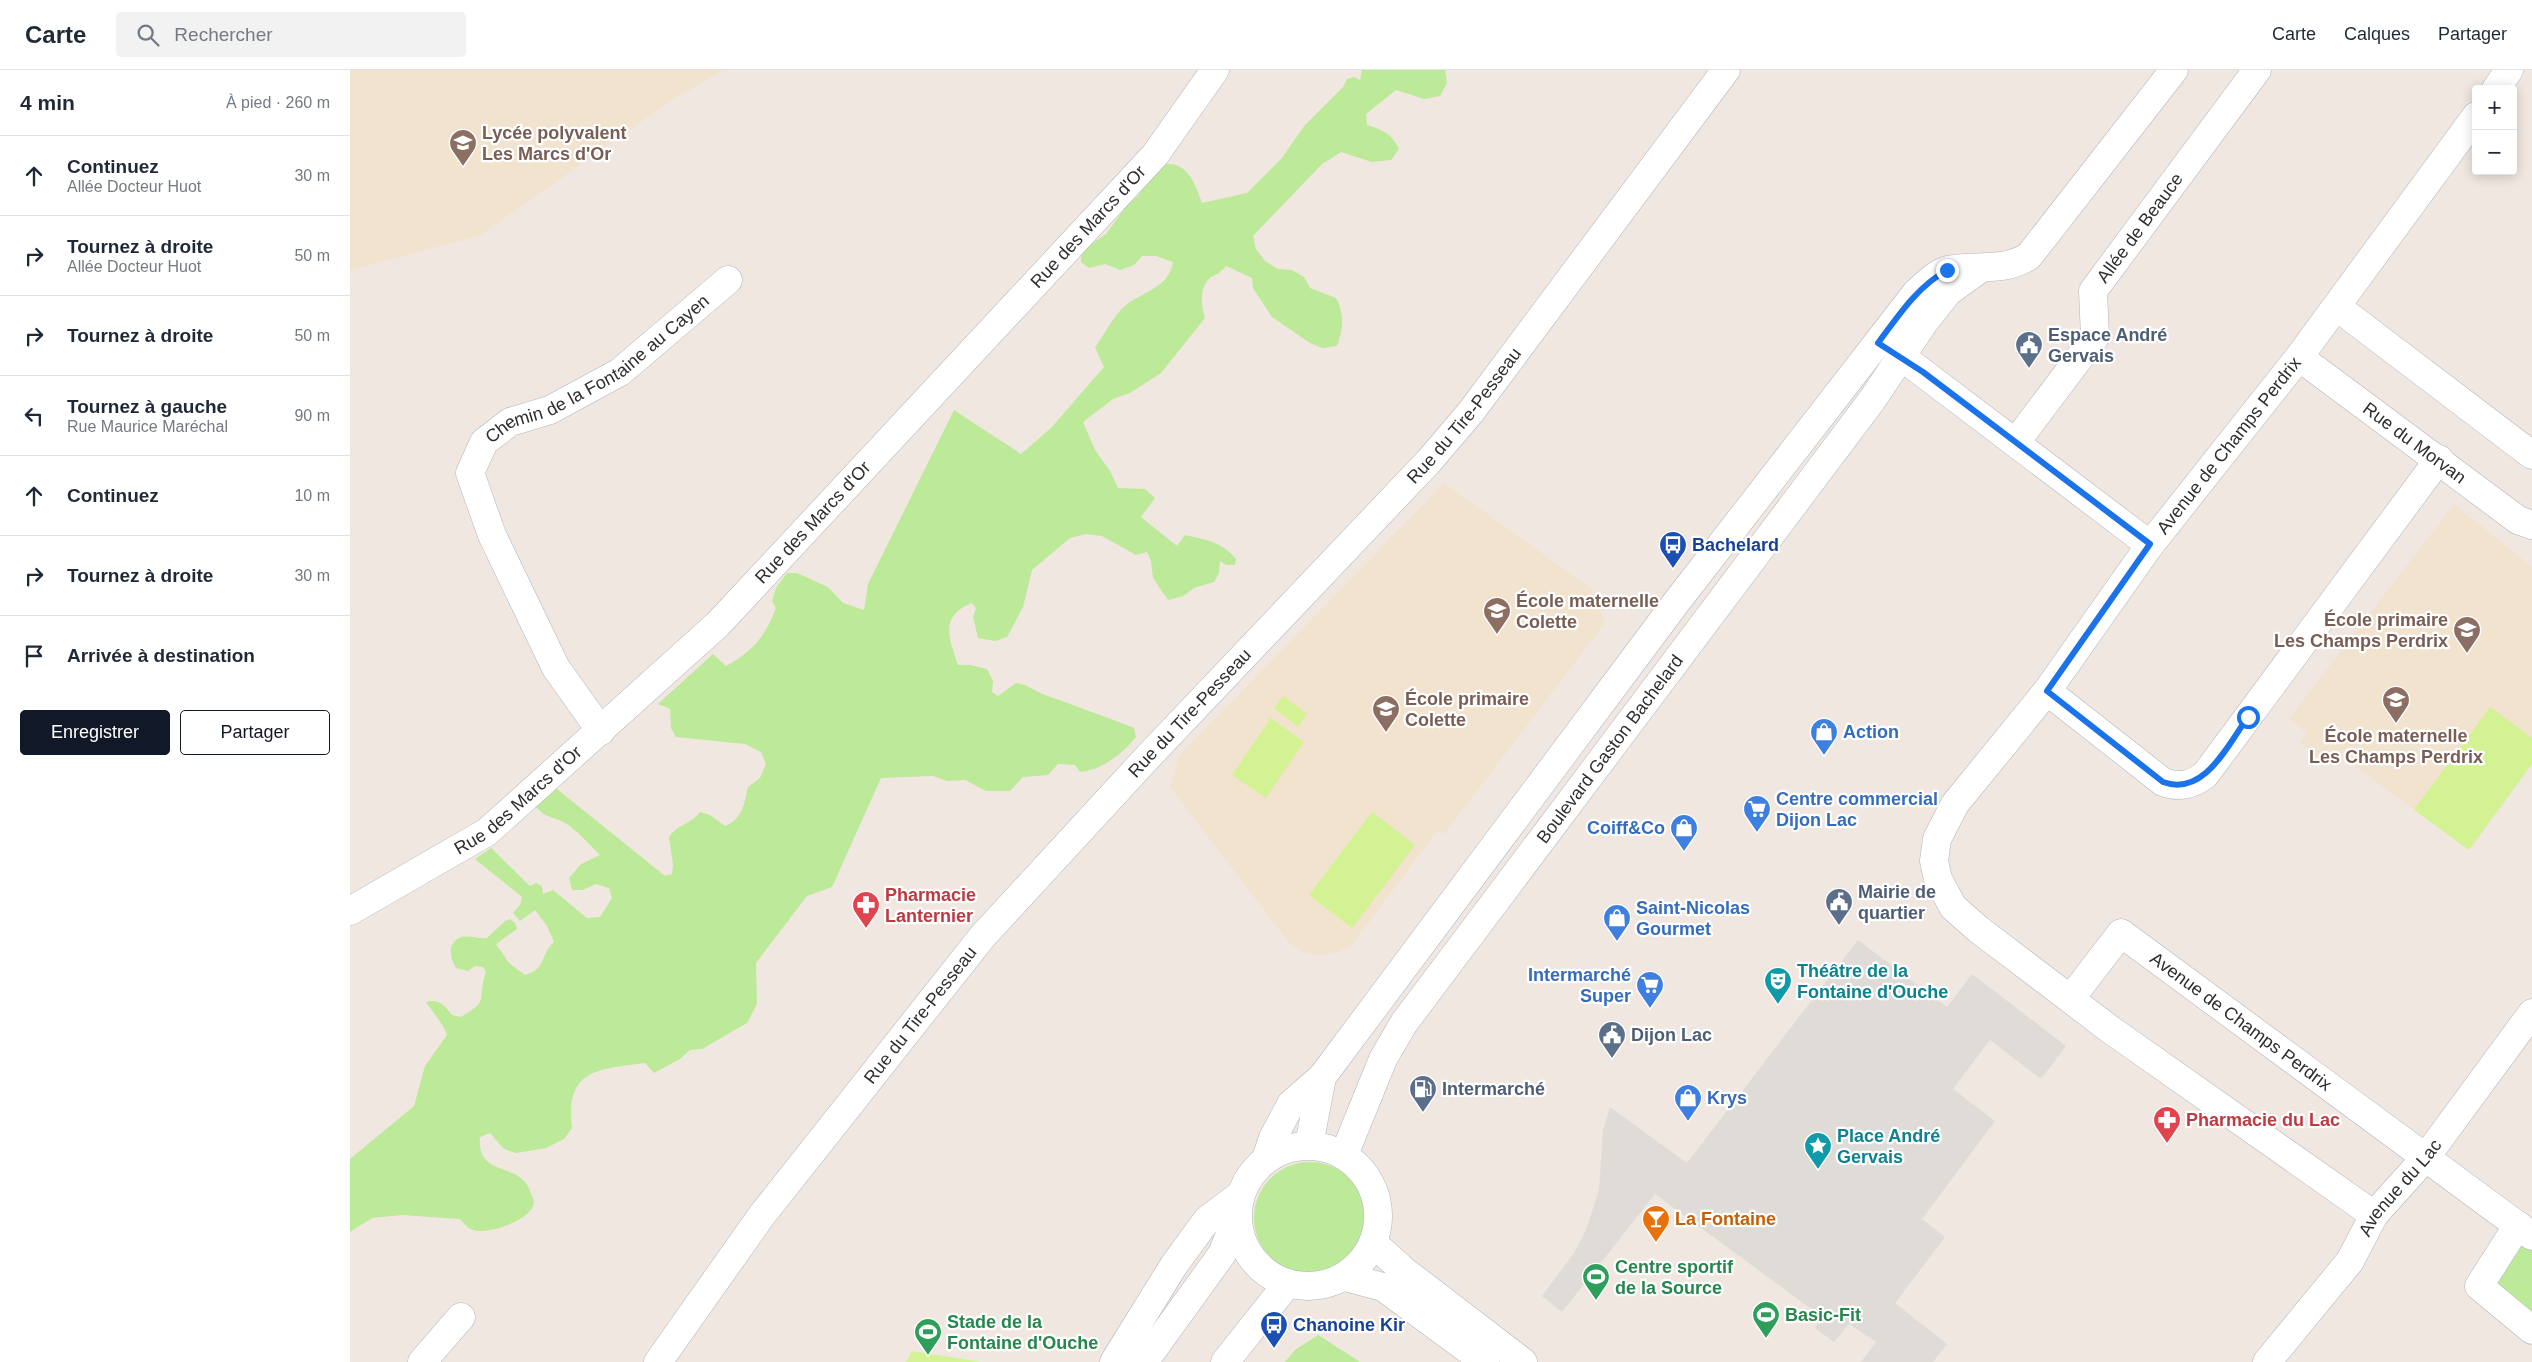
<!DOCTYPE html>
<html lang="fr">
<head>
<meta charset="utf-8">
<style>
	body { margin:0; font-family:Helvetica,sans-serif; background:#f2f2f3; color:#1f2937 }
	.controls { position:absolute; right:15px; top:15px; display:grid; overflow:hidden; border-radius:5px; box-shadow:0 2px 12px #0003 }
	.controls button { width:45px; height:45px; display:grid; place-items:center; padding:0; border:0; border-bottom:1px solid #e0e1e3; background:#fff; color:#1f2937; font:25px sans-serif }
	.stop { position:absolute; width:15px; height:15px; margin:-11px; border:4px solid #1a73e8; border-radius:50%; background:#fff }
	.stop.end { background:#1a73e8; border-color:#fff; box-shadow:0 1px 5px #0008 }
	.list { margin:0; padding:0; list-style:none }
	h2 { display:flex; justify-content:space-between; align-items:center; height:65px; margin:0; padding:0 20px; font-size:21px }
	h2 small { font-size:16px; font-weight:400; color:#747a83 }
	.list li { display:grid; grid-template-columns:32px 1fr auto; gap:15px; align-items:center; box-sizing:border-box; height:80px; padding:0 20px; border-top:1px solid #e0e1e3 }
	.list b { display:block; font-size:19px; white-space:nowrap }
	.list p { margin:0; font-size:16px; white-space:nowrap; color:#747a83 }
	.list em { font-size:16px; font-style:normal; color:#747a83 }
	.actions { display:flex; gap:10px; padding:15px 20px }
	.actions a { flex:1; padding:11px 0; border:1px solid #111827; border-radius:5px; text-align:center; font-size:18px; color:#111827 }
	.actions .main { background:#111827; color:#fff }
	.icon { flex:none; width:28px; height:28px; fill:none; stroke:currentColor; stroke-width:2; stroke-linecap:round; stroke-linejoin:round }
	.map { position:relative; flex:none; width:2182px; height:1292px; overflow:hidden }
	header { display:flex; align-items:center; gap:30px; box-sizing:border-box; height:70px; padding:0 25px; background:#fff; border-bottom:1px solid #e0e1e3 }
	header strong { font-size:24px }
	nav { display:flex; gap:28px; margin-inline-start:auto; font-size:18px }
	.search { width:350px; height:45px; background:#f2f2f3; display:flex; align-items:center; gap:12px; box-sizing:border-box; padding:0 18px; border-radius:5px; color:#747a83; font-size:19px }
	main { display:flex }
	aside { flex:1; background:#fff }
	.map>svg:first-child { display:block }
	.education { fill:#f2e3ce }
	.green { fill:#bcea98 }
	.pitch { fill:#d3f294 }
	.plaza { fill:#dfdbd7 }
	.lines { fill:none; stroke-linecap:round; stroke-linejoin:round }
	.minor-casing { stroke:#b0b4be; stroke-width:29 }
	.tertiary-casing { stroke:#b0b4be; stroke-width:29 }
	.secondary-casing { stroke:#b0b4be; stroke-width:29 }
	.minor { stroke:#fff; stroke-width:28 }
	.tertiary { stroke:#fff; stroke-width:28 }
	.secondary { stroke:#fff; stroke-width:28 }
	.route { stroke:#1a73e8; stroke-width:6 }
	.labels { text-anchor:middle; dominant-baseline:central; stroke-width:4.5; stroke-linejoin:round; paint-order:stroke }
	.education-label { font-size:18px; font-weight:bold; fill:#785e54; stroke:#fff; text-anchor:start }
	.street-label { font-size:18px; fill:#2e2e2e; stroke:#fff }
	.service-label { font-size:18px; font-weight:bold; fill:#4e5e75; stroke:#fff; text-anchor:start }
	.transit-label { font-size:18px; font-weight:bold; fill:#164399; stroke:#fff; text-anchor:start }
	.shop-label { font-size:18px; font-weight:bold; fill:#366cbe; stroke:#fff; text-anchor:start }
	.health-label { font-size:18px; font-weight:bold; fill:#be3a42; stroke:#fff; text-anchor:start }
	.culture-label { font-size:18px; font-weight:bold; fill:#0d838f; stroke:#fff; text-anchor:start }
	.food-label { font-size:18px; font-weight:bold; fill:#c56008; stroke:#fff; text-anchor:start }
	.leisure-label { font-size:18px; font-weight:bold; fill:#27864d; stroke:#fff; text-anchor:start }
</style>
</head>
<body>
<header>
<strong>Carte</strong>
<div class="search"><svg class="icon" aria-label="search" viewBox="0 0 24 24"><circle cx="10" cy="10" r="6"/><path d="M15 15l6 6"/></svg>Rechercher</div>
<nav><a>Carte</a><a>Calques</a><a>Partager</a></nav>
</header>
<main>
<aside>
<h2>4 min<small>À pied · 260 m</small></h2>
<ul class="list">
<li><svg class="icon" aria-label="ahead" viewBox="0 0 24 24"><path d="M12 20V5M6 11l6-6 6 6"/></svg><div><b>Continuez</b><p>Allée Docteur Huot</p></div><em>30 m</em></li>
<li><svg class="icon" aria-label="right" viewBox="0 0 24 24"><path d="M7 20v-9h11M14 6l5 5-5 5"/></svg><div><b>Tournez à droite</b><p>Allée Docteur Huot</p></div><em>50 m</em></li>
<li><svg class="icon" aria-label="right" viewBox="0 0 24 24"><path d="M7 20v-9h11M14 6l5 5-5 5"/></svg><div><b>Tournez à droite</b></div><em>50 m</em></li>
<li><svg class="icon" aria-label="left" viewBox="0 0 24 24"><path d="M17 20v-9H6M10 6l-5 5 5 5"/></svg><div><b>Tournez à gauche</b><p>Rue Maurice Maréchal</p></div><em>90 m</em></li>
<li><svg class="icon" aria-label="ahead" viewBox="0 0 24 24"><path d="M12 20V5M6 11l6-6 6 6"/></svg><div><b>Continuez</b></div><em>10 m</em></li>
<li><svg class="icon" aria-label="right" viewBox="0 0 24 24"><path d="M7 20v-9h11M14 6l5 5-5 5"/></svg><div><b>Tournez à droite</b></div><em>30 m</em></li>
<li><svg class="icon" aria-label="arrive" viewBox="0 0 24 24"><path d="M6 21V4h12l-3 4 3 4H6"/></svg><div><b>Arrivée à destination</b></div></li>
</ul>
<div class="actions"><a class="main">Enregistrer</a><a>Partager</a></div>
</aside>
<div class="map">
<svg width="2182" height="1292" viewBox="0 0 2182 1292">
	<rect width="100%" height="100%" fill="#f0e7e0"/>
	<!-- education -->
	<g class="education">
		<polygon points="0,0 374,0 325,28 129,166 0,200"/>
		<polygon points="1094,413 1242,519 1255,553 1094,764 1087,761 1002,875 988,882 970,885 956,883 940,874 820,717 829,686"/>
		<polygon points="2104,434 2182,497 2182,694 2119,780 1987,683 1978,694 1950,672 1957,663 1939,649"/>
	</g>
	<!-- green -->
	<g class="green">
		<path d="M1012,0H1095L1097,13L1090,26L1074,29L1046,20L1016,44L1017,55C1033,60 1042,64 1049,79L1041,90L1022,92L991,82L972,94L903,166L906,179L915,191L928,199L942,200L954,207L960,218L986,228C995,245 993,259 987,276L972,278L960,273L922,247L903,218L902,208L876,196C871,203 866,204 860,208C849,217 851,236 855,248L811,303L780,323L763,329L733,352L745,380L760,401L768,418L795,419L805,428L791,447L827,476L835,465C857,470 872,472 886,489L885,495H876L870,491L869,503L864,512L844,518L833,526L818,530L803,508L801,491L797,482L786,485L752,466L736,464L720,468L682,500L673,537L657,567L645,571L628,568L623,547L626,538L622,533C589,546 599,568 608,595H620L637,599L643,611L642,622L648,626L666,613C677,614 685,621 695,625C725,636 754,646 784,658L786,667C772,684 752,700 730,702L725,695L708,694L698,705L673,707L660,721H636L615,710L597,711L583,706L531,708L482,817L457,826L406,893L407,934L397,953L352,979L340,980L330,989L304,1003L295,993C248,999 215,999 222,1058L214,1069L196,1078L166,1083L154,1079L140,1063L130,1067C126,1108 170,1091 180,1121C181,1124 184,1129 184,1132C183,1149 144,1162 129,1161C121,1161 115,1156 110,1149L52,1145L22,1148L0,1162V1089L64,1036L75,996L97,965C92,951 84,945 76,932C89,928 95,936 102,945L111,947C142,929 126,930 136,902L133,897L125,896L118,901L106,898C100,888 96,872 112,867C118,865 129,869 137,868L155,851L160,849L165,853L167,859L146,874L159,893L175,905C197,899 189,886 204,872L197,856L185,840L170,851L163,843L170,835L172,827L125,789L141,778L180,816L186,813L192,816L193,824L203,820L237,848L250,847L262,828L259,818L246,814L233,820H222L219,808L231,794L250,785C241,776 231,765 221,757C206,745 196,751 184,734L202,715L315,806L322,804L323,794L319,767C329,753 340,755 350,742L360,745L375,756C393,749 394,734 398,717L410,708L416,694L411,682L395,674L326,667L321,658L320,639L308,634L363,584L376,596C403,582 416,565 426,538L422,531L426,518L437,503H447L478,517L493,533L514,540L518,514L604,340L671,384L701,358L754,297L745,277C755,264 763,246 775,236C793,221 819,218 823,192L806,186H792L784,195L770,200L755,194L739,198L731,192V181L756,164L778,134L788,126L801,106L803,96C834,87 843,107 852,133L897,123L931,89L955,55L993,17L997,9L1004,7L1010,10Z"/>
		<circle cx="960" cy="1148" r="56"/>
		<polygon points="2169,1161 2182,1171 2182,1250 2138,1214"/>
		<polygon points="968,1265 1010,1292 935,1292 945,1280"/>
	</g>
	<!-- pitch -->
	<g class="pitch">
		<polygon points="933,626 957,644 948,657 924,638"/>
		<polygon points="2140,637 2182,668 2182,694 2119,780 2064,740"/>
		<polygon points="921,648 954,672 916,728 882,705"/>
		<polygon points="1022,742 1065,775 1002,858 959,825"/>
		<polygon points="562,1281 632,1292 556,1292"/>
	</g>
	<!-- plaza -->
	<polygon class="plaza" points="1508,870 1597,937 1622,904 1716,976 1691,1009 1640,970 1603,1019 1645,1051 1572,1149 1595,1167 1545,1233 1597,1274 1583,1292 1511,1292 1526,1272 1499,1254 1484,1272 1465,1258 1472,1247 1305,1124 1212,1242 1192,1226 1224,1183 1236,1160 1249,1120 1253,1060 1260,1037 1337,1093"/>
	<g class="lines">
		<defs>
			<g id="minor">
				<polyline points="2146,19 2159,0"/>
				<polyline points="1987,237 2182,385"/>
				<polyline points="1552,287 1800,475"/>
				<path id="s1" d="M1949,287L2168,450L2182,455"/>
				<path id="s2" d="M1666,372L1745,267L1743,221L1907,0"/>
				<path d="M1697,621L1813,712C1830,718 1841,715 1855,705L2089,389"/>
				<path id="s3" d="M251,661L206,598L142,465L120,403L134,372L160,352L200,340L270,302L378,210"/>
				<path id="s4" d="M0,841L137,762L368,554L805,85L865,0"/>
				<path id="s5" d="M1721,928L1771,863L2182,1166"/>
				<path id="s6" d="M2024,1145L1761,960L1628,859L1603,837L1588,809L1584,791L1587,769L1605,734L1697,621L1800,475L1949,287L2126,46"/>
				<polyline points="2168,1155 2129,1216 2182,1260"/>
				<polyline points="72,1292 111,1247"/>
				<path id="s7" d="M308,1292L412,1145L632,867L795,690L1079,391L1120,343L1376,0"/>
				<path id="s8" d="M1917,1292L2000,1191L2024,1145L2076,1087L2182,943"/>
			</g>
			<g id="tertiary">
				<polyline points="959,1075 972,1007"/>
				<path id="s9" d="M994,1085L1033,989L1054,953L1522,330L1575,251L1598,222L1630,199"/>
				<path d="M916,1088L923,1068L941,1034L972,1007L1325,534L1566,223C1575,215 1586,203 1598,200C1626,194 1653,203 1679,186L1824,0"/>
			</g>
			<g id="secondary">
				<circle cx="958" cy="1146" r="70"/>
				<polyline points="1023,1173 1053,1200 1173,1292"/>
				<polyline points="995,1207 1033,1217 1135,1292"/>
				<polyline points="764,1292 824,1195 857,1150 890,1125"/>
				<polyline points="794,1292 872,1184 887,1147"/>
				<polyline points="875,1292 938,1213"/>
			</g>
		</defs>
		<!-- minor casing -->
		<use href="#minor" class="minor-casing"/>
		<!-- tertiary casing -->
		<use href="#tertiary" class="tertiary-casing"/>
		<!-- secondary casing -->
		<use href="#secondary" class="secondary-casing"/>
		<!-- minor -->
		<use href="#minor" class="minor"/>
		<!-- tertiary -->
		<use href="#tertiary" class="tertiary"/>
		<!-- secondary -->
		<use href="#secondary" class="secondary"/>
	</g>
	<g class="lines">
		<!-- route -->
		<path class="route" d="M1597,200C1566,218 1549,245 1528,273L1573,302L1800,474L1697,621L1813,712C1854,727 1877,676 1898,647"/>
	</g>
	<!-- icons -->
	<defs>
		<symbol id="school-pin" viewBox="-11 -11 22 30"><path d="M0 17L-7.5 6A9.5 9.5 0 1 1 7.5 6Z" fill="#8d6e63" stroke="#fff"/><path d="M0-5L7-2L0 1L-7-2ZM-4 1L0 2.5L4 1V4Q0 6-4 4Z" fill="#fff"/></symbol>
		<symbol id="civic-pin" viewBox="-11 -11 22 30"><path d="M0 17L-7.5 6A9.5 9.5 0 1 1 7.5 6Z" fill="#5c6f8a" stroke="#fff"/><path d="M-.6-6.5H3V-4.5H.6V-3L4-1V1h2V6H-6V1h2V-1L-.6-3ZM-1.2 2.5V6h2.4V2.5Z" fill="#fff"/></symbol>
		<symbol id="bus-pin" viewBox="-11 -11 22 30"><path d="M0 17L-7.5 6A9.5 9.5 0 1 1 7.5 6Z" fill="#1a4fb4" stroke="#fff"/><path d="M-5-6H5V4H4V6H2V4H-2V6H-4V4H-5ZM-3.5-4V0h7V-4ZM-3.5 1.2v1.5H-2V1.2ZM2 1.2v1.5H3.5V1.2Z" fill="#fff"/></symbol>
		<symbol id="shop-pin" viewBox="-11 -11 22 30"><path d="M0 17L-7.5 6A9.5 9.5 0 1 1 7.5 6Z" fill="#3f7fe0" stroke="#fff"/><path d="M-5-2.5h2.3a2.7 3.5 0 0 1 5.4 0H5L5.5 6h-11ZM-1.5-2.5h3a1.5 2.3 0 0 0-3 0Z" fill="#fff"/></symbol>
		<symbol id="supermarket-pin" viewBox="-11 -11 22 30"><path d="M0 17L-7.5 6A9.5 9.5 0 1 1 7.5 6Z" fill="#3f7fe0" stroke="#fff"/><path d="M-6-5.5h2.5l.6 2H6L4.5 2H-2.5L-4.4-4H-6ZM-1.5 3.2a1.3 1.3 0 1 0 .1 0ZM3 3.2a1.3 1.3 0 1 0 .1 0Z" fill="#fff"/></symbol>
		<symbol id="pharmacy-pin" viewBox="-11 -11 22 30"><path d="M0 17L-7.5 6A9.5 9.5 0 1 1 7.5 6Z" fill="#e0444e" stroke="#fff"/><path d="M-2-6h4v4h4v4h-4v4h-4v-4h-4v-4h4Z" fill="#fff"/></symbol>
		<symbol id="theatre-pin" viewBox="-11 -11 22 30"><path d="M0 17L-7.5 6A9.5 9.5 0 1 1 7.5 6Z" fill="#0f9aa8" stroke="#fff"/><path d="M-5-5.5Q0-4 5-5.5V0Q5 5 0 6Q-5 5-5 0ZM-3.3-2.5H-1v1.5H-3.3ZM1-2.5H3.3v1.5H1ZM-2.8 1Q0 5.5 2.8 1Z" fill="#fff"/></symbol>
		<symbol id="fuel-pin" viewBox="-11 -11 22 30"><path d="M0 17L-7.5 6A9.5 9.5 0 1 1 7.5 6Z" fill="#5c6f8a" stroke="#fff"/><path d="M-5.5-6h7V0h2V4h1.3V-2.5L3-4.5l.8-.8L6-3V5H2.5V1h-1V6h-7ZM-4.2-4.7v3.2H.2V-4.7Z" fill="#fff"/></symbol>
		<symbol id="sight-pin" viewBox="-11 -11 22 30"><path d="M0 17L-7.5 6A9.5 9.5 0 1 1 7.5 6Z" fill="#0f9aa8" stroke="#fff"/><path d="M0-6L1.8-2.2L6-1.7L2.9 1.2L3.7 5.4L0 3.3L-3.7 5.4L-2.9 1.2L-6-1.7L-1.8-2.2Z" fill="#fff"/></symbol>
		<symbol id="bar-pin" viewBox="-11 -11 22 30"><path d="M0 17L-7.5 6A9.5 9.5 0 1 1 7.5 6Z" fill="#e8710a" stroke="#fff"/><path d="M-6-5H6L.8 .8V4.5H3.5V6h-7V4.5H-.8V.8Z" fill="#fff"/></symbol>
		<symbol id="stadium-pin" viewBox="-11 -11 22 30"><path d="M0 17L-7.5 6A9.5 9.5 0 1 1 7.5 6Z" fill="#2e9e5b" stroke="#fff"/><path d="M0-5a6.5 5 0 1 0 0 10a6.5 5 0 1 0 0-10ZM-3.5-1.8h7v3.6h-7Z" fill="#fff"/></symbol>
	</defs>
	<g fill-rule="evenodd">
		<use href="#school-pin" x="97" y="57" width="32" height="43"/>
		<use href="#civic-pin" x="1663" y="259" width="32" height="43"/>
		<use href="#bus-pin" x="1307" y="459" width="32" height="43"/>
		<use href="#school-pin" x="1131" y="525" width="32" height="43"/>
		<use href="#school-pin" x="2101" y="544" width="32" height="43"/>
		<use href="#school-pin" x="2030" y="614" width="32" height="43"/>
		<use href="#school-pin" x="1020" y="623" width="32" height="43"/>
		<use href="#shop-pin" x="1458" y="646" width="32" height="43"/>
		<use href="#supermarket-pin" x="1391" y="723" width="32" height="43"/>
		<use href="#shop-pin" x="1318" y="742" width="32" height="43"/>
		<use href="#civic-pin" x="1473" y="816" width="32" height="43"/>
		<use href="#pharmacy-pin" x="500" y="819" width="32" height="43"/>
		<use href="#shop-pin" x="1251" y="832" width="32" height="43"/>
		<use href="#theatre-pin" x="1412" y="895" width="32" height="43"/>
		<use href="#supermarket-pin" x="1284" y="899" width="32" height="43"/>
		<use href="#civic-pin" x="1246" y="949" width="32" height="43"/>
		<use href="#fuel-pin" x="1057" y="1003" width="32" height="43"/>
		<use href="#shop-pin" x="1322" y="1012" width="32" height="43"/>
		<use href="#pharmacy-pin" x="1801" y="1034" width="32" height="43"/>
		<use href="#sight-pin" x="1452" y="1060" width="32" height="43"/>
		<use href="#bar-pin" x="1290" y="1133" width="32" height="43"/>
		<use href="#stadium-pin" x="1230" y="1191" width="32" height="43"/>
		<use href="#stadium-pin" x="1400" y="1229" width="32" height="43"/>
		<use href="#bus-pin" x="908" y="1239" width="32" height="43"/>
		<use href="#stadium-pin" x="562" y="1246" width="32" height="43"/>
	</g>
	<g class="labels">
		<!-- education labels -->
		<g class="education-label">
			<text x="132" y="63">Lycée polyvalent<tspan x="132" dy="21">Les Marcs d'Or</tspan></text>
			<text x="1166" y="531">École maternelle<tspan x="1166" dy="21">Colette</tspan></text>
			<text x="2098" y="550" text-anchor="end">École primaire<tspan x="2098" dy="21">Les Champs Perdrix</tspan></text>
			<text x="1055" y="629">École primaire<tspan x="1055" dy="21">Colette</tspan></text>
			<text x="2046" y="666" text-anchor="middle">École maternelle<tspan x="2046" dy="21">Les Champs Perdrix</tspan></text>
		</g>
		<!-- street labels -->
		<g class="street-label">
			<text stroke="none"><textPath href="#s4" startOffset="1012">Rue des Marcs d'Or</textPath></text>
			<text stroke="none"><textPath href="#s2" startOffset="256">Allée de Beauce</textPath></text>
			<text stroke="none"><textPath href="#s3" startOffset="461">Chemin de la Fontaine au Cayen</textPath></text>
			<text stroke="none"><textPath href="#s7" startOffset="1245">Rue du Tire-Pesseau</textPath></text>
			<text stroke="none"><textPath href="#s1" startOffset="144">Rue du Morvan</textPath></text>
			<text stroke="none"><textPath href="#s6" startOffset="1085">Avenue de Champs Perdrix</textPath></text>
			<text stroke="none"><textPath href="#s4" startOffset="608">Rue des Marcs d'Or</textPath></text>
			<text stroke="none"><textPath href="#s7" startOffset="840">Rue du Tire-Pesseau</textPath></text>
			<text stroke="none"><textPath href="#s9" startOffset="488">Boulevard Gaston Bachelard</textPath></text>
			<text stroke="none"><textPath href="#s4" startOffset="202">Rue des Marcs d'Or</textPath></text>
			<text stroke="none"><textPath href="#s7" startOffset="435">Rue du Tire-Pesseau</textPath></text>
			<text stroke="none"><textPath href="#s5" startOffset="231">Avenue de Champs Perdrix</textPath></text>
			<text stroke="none"><textPath href="#s8" startOffset="220">Avenue du Lac</textPath></text>
		</g>
		<!-- service labels -->
		<g class="service-label">
			<text x="1698" y="265">Espace André<tspan x="1698" dy="21">Gervais</tspan></text>
			<text x="1508" y="822">Mairie de<tspan x="1508" dy="21">quartier</tspan></text>
			<text x="1281" y="965">Dijon Lac</text>
			<text x="1092" y="1019">Intermarché</text>
		</g>
		<!-- transit labels -->
		<g class="transit-label">
			<text x="1342" y="475">Bachelard</text>
			<text x="943" y="1255">Chanoine Kir</text>
		</g>
		<!-- shop labels -->
		<g class="shop-label">
			<text x="1493" y="662">Action</text>
			<text x="1426" y="729">Centre commercial<tspan x="1426" dy="21">Dijon Lac</tspan></text>
			<text x="1315" y="758" text-anchor="end">Coiff&amp;Co</text>
			<text x="1286" y="838">Saint-Nicolas<tspan x="1286" dy="21">Gourmet</tspan></text>
			<text x="1281" y="905" text-anchor="end">Intermarché<tspan x="1281" dy="21">Super</tspan></text>
			<text x="1357" y="1028">Krys</text>
		</g>
		<!-- health labels -->
		<g class="health-label">
			<text x="535" y="825">Pharmacie<tspan x="535" dy="21">Lanternier</tspan></text>
			<text x="1836" y="1050">Pharmacie du Lac</text>
		</g>
		<!-- culture labels -->
		<g class="culture-label">
			<text x="1447" y="901">Théâtre de la<tspan x="1447" dy="21">Fontaine d'Ouche</tspan></text>
			<text x="1487" y="1066">Place André<tspan x="1487" dy="21">Gervais</tspan></text>
		</g>
		<!-- food labels -->
		<g class="food-label">
			<text x="1325" y="1149">La Fontaine</text>
		</g>
		<!-- leisure labels -->
		<g class="leisure-label">
			<text x="1265" y="1197">Centre sportif<tspan x="1265" dy="21">de la Source</tspan></text>
			<text x="1435" y="1245">Basic-Fit</text>
			<text x="597" y="1252">Stade de la<tspan x="597" dy="21">Fontaine d'Ouche</tspan></text>
		</g>
	</g>
</svg>
<div class="controls">
<button>+</button>
<button>−</button>
</div>
<div class="stop" style="left:1898px;top:647px"></div>
<div class="stop end" style="left:1597px;top:200px"></div>
</div>
</main>
</body>
</html>
